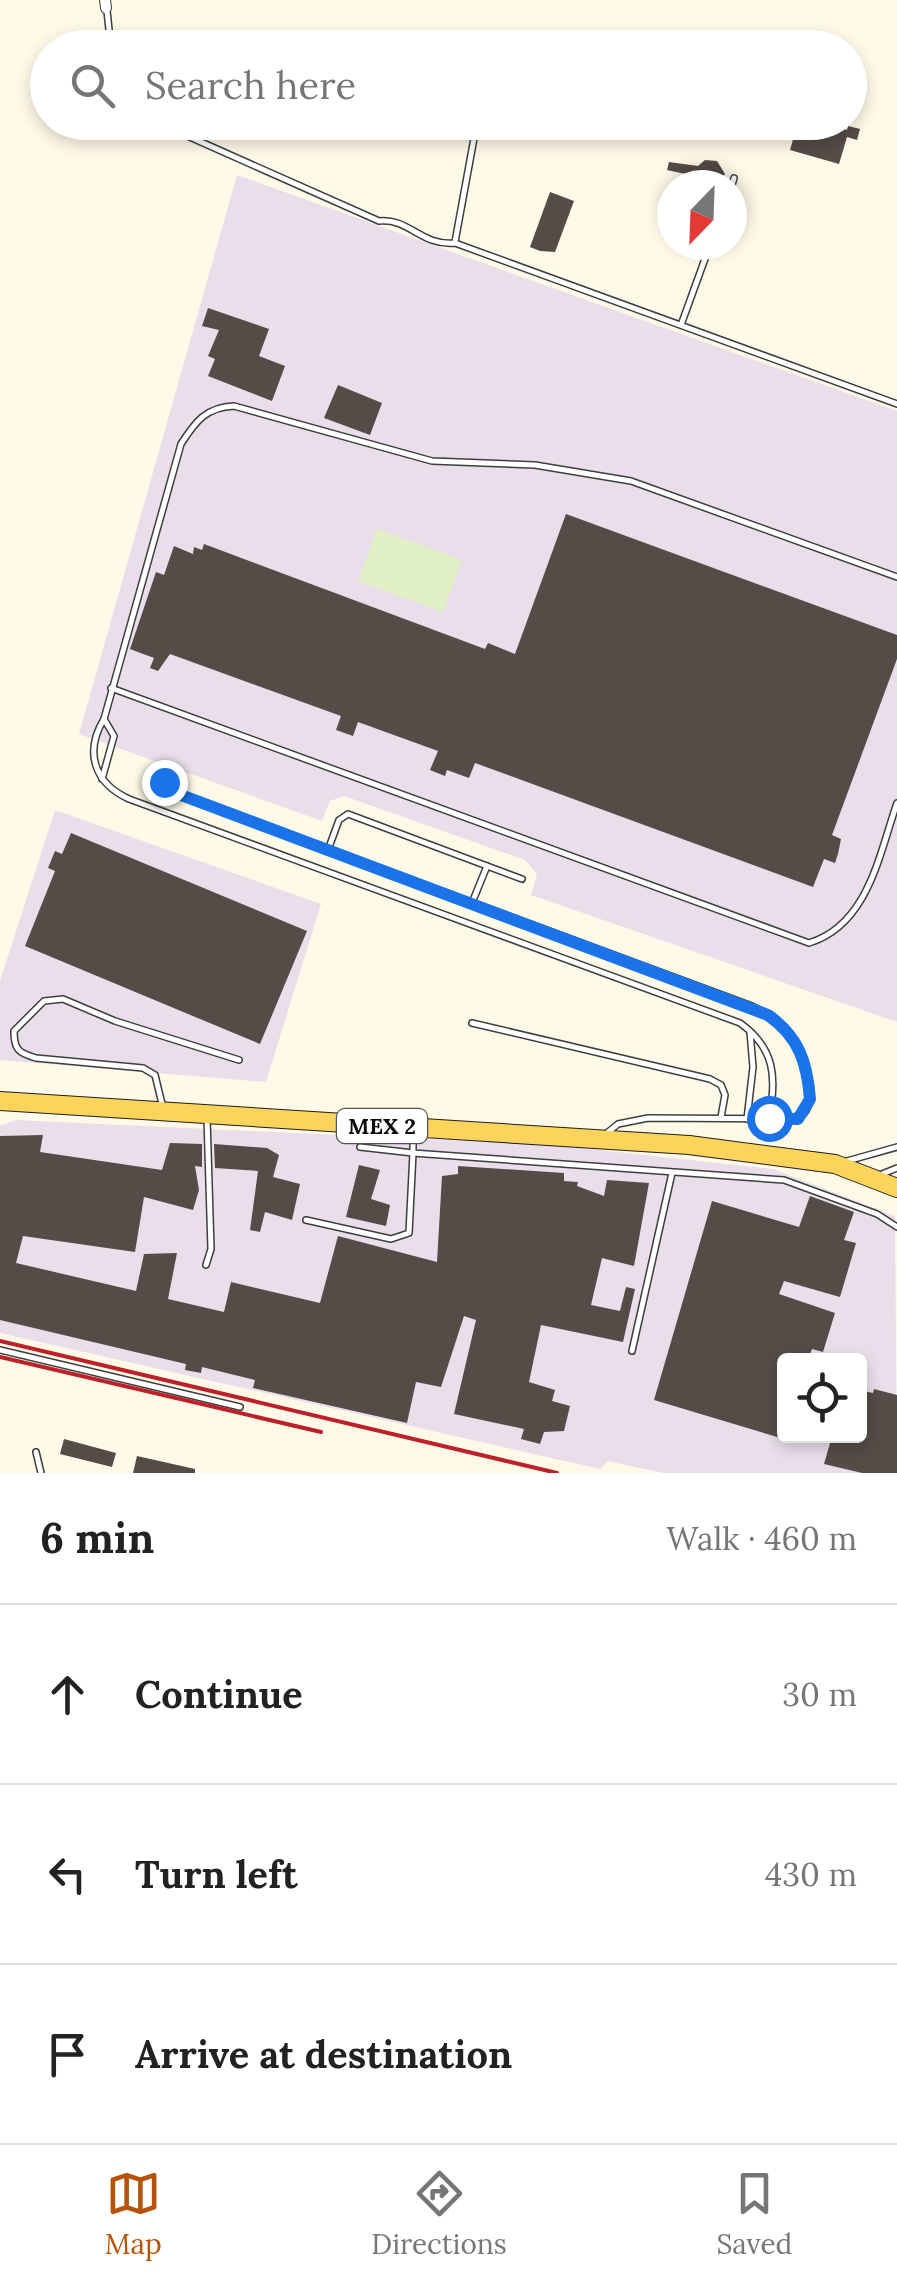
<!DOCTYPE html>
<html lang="en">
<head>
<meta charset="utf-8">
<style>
	body { margin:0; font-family:Lora,serif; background:#f6f6f6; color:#222 }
	.controls { position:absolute; right:30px; bottom:30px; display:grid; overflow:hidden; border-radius:10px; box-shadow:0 5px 15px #0003 }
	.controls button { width:90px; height:90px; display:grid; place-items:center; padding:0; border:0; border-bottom:2px solid #e0e0e0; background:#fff; color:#222; font:50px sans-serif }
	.compass { position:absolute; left:657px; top:170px; width:90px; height:90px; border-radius:50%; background:#fff; box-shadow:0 5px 15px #0003; rotate:203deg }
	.stop { position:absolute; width:30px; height:30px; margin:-22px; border:8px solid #1a73e8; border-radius:50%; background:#fff }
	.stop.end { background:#1a73e8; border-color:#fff; box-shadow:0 2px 10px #0008 }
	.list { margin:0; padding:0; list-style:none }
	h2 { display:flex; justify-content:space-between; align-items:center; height:130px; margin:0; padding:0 40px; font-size:42px }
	h2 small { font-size:32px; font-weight:400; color:#767676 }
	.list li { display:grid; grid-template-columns:65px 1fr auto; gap:30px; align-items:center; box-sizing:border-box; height:180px; padding:0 40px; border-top:2px solid #e0e0e0 }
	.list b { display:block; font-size:38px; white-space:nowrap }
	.list em { font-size:32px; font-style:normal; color:#767676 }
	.icon { flex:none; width:55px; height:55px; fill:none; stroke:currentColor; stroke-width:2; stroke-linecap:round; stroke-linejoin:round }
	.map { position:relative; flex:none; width:897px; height:1473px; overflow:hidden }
	.search { position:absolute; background:#fff; box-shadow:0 5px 15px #0003; left:30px; right:30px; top:30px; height:110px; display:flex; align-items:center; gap:25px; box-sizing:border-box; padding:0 35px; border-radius:55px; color:#767676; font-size:38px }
	.sheet { height:670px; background:#fff }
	nav { display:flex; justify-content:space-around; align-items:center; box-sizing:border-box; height:140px; border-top:2px solid #e0e0e0; background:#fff; font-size:28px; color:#767676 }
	nav a { display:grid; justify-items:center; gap:5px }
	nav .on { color:#b45309 }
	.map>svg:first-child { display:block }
	.industrial { fill:#e9deea; fill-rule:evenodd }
	.pitch { fill:#e1f0c4 }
	.building { fill:#544c47 }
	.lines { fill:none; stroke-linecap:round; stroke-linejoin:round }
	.lane-casing { stroke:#3e3e3e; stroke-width:8 }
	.street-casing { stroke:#3e3e3e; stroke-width:12 }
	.primary-casing { stroke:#1c1c1c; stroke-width:20 }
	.lane { stroke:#fff; stroke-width:5 }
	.street { stroke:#fff; stroke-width:10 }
	.primary { stroke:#fcd45b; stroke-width:18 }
	.rail { stroke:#bd2029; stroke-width:4 }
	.route { stroke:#1a73e8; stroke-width:12 }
	.labels { text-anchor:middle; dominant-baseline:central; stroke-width:10; stroke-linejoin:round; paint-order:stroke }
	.shield { fill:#fff; stroke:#545454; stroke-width:2.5 }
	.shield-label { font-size:22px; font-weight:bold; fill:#0b0b0b }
</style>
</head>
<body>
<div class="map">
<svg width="897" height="1473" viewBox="0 0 897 1473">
	<rect width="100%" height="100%" fill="#fffae8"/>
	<!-- industrial -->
	<g class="industrial">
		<polygon points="237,175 897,411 897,1022 531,895 537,874 525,860 344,796 330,801 322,821 79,734"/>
		<polygon points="55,810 321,904 266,1082 0,1060 0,981"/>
		<path d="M16,1120L554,1145L773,1169L895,1216L897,1473H663L608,1461L600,1469L0,1333V1126ZM784,1360H860V1436H784Z"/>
	</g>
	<!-- pitch -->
	<polygon class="pitch" points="377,529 462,560 443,612 358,581"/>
	<!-- building -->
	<g class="building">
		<polygon points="798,122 821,122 847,130 848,126 860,129 857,140 847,137 839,164 790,150"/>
		<polygon points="705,160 717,161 725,174 718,181 667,170 669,162 698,166"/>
		<polygon points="550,192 574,201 555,252 540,251 530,247"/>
		<polygon points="208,308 269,329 259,356 285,366 272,401 208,376 215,359 208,356 219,330 202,326"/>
		<polygon points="338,385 382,403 370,435 324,418"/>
		<polygon points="566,514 897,635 897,659 832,835 841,839 838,854 835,863 824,859 813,887 475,763 469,778 447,770 445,776 430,770 438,751 358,722 353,736 336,730 341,716 170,654 158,671 150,668 154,658 130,649 156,572 164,575 174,546 193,554 194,547 202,550 204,544 485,649 488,643 515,654"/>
		<polygon points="71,833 307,931 260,1044 25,946 55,871 48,868 55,851 62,854"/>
		<polygon points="43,1135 40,1152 162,1170 170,1143 202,1144 202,1167 195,1166 199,1190 193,1210 144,1197 135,1252 23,1236 16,1263 136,1291 144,1254 177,1253 168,1299 224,1312 231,1282 320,1303 338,1236 437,1262 442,1176 458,1174 458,1166 564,1173 564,1181 578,1182 577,1186 604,1196 607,1180 649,1183 634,1266 602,1258 591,1305 620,1311 626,1287 635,1289 623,1342 541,1325 529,1382 555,1390 552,1401 570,1406 564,1431 544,1432 540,1444 521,1439 524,1429 454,1414 476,1320 464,1316 441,1387 416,1382 407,1423 253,1388 255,1380 202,1367 201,1373 185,1370 186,1364 0,1320 0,1136"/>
		<polygon points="214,1144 267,1148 279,1155 273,1177 300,1184 292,1220 265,1212 260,1232 250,1230 258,1171 215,1168"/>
		<polygon points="359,1165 380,1170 371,1199 390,1205 386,1226 346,1217"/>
		<polygon points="810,1196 854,1212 844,1240 856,1243 840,1297 784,1281 779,1294 835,1313 823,1352 812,1349 808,1360 784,1360 784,1439 654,1400 712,1201 799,1227"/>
		<polygon points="874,1389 897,1395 897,1473 862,1473 824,1464 832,1436 860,1436 860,1390 873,1393"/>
		<polygon points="64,1439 116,1453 112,1467 60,1454"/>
		<polygon points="137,1456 195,1469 195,1473 133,1473"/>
	</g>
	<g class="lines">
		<defs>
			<g id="lane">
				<polyline points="107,11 111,48"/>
				<path d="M156,122L379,221C410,218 420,246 455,243L897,404"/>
				<polyline points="529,122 560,132"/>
				<polyline points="732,185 734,178"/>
				<polyline points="455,242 477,122"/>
				<polyline points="681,325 710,245"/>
				<path d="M111,688L809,943C868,925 879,855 897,803"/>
				<polyline points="102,779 114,736 104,719"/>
				<circle cx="158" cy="786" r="7"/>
				<path d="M165,789L752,1006C788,1025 806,1048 809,1090C810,1103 809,1111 798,1119L648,1118L618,1124L607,1133"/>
				<polyline points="328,850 339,820 348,814 487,866 472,903"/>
				<polyline points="487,866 522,879"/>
				<polyline points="472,1023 710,1079 721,1085 725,1095 721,1117"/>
				<path d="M163,1108L155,1075L143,1068L36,1058C18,1053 14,1049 14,1031L44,1001L63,999L115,1021L239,1060"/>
				<path d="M769,1117C777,1078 775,1048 740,1023L129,799C94,783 84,752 104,719L181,444C195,422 206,407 234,406L432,461L535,465L631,481L897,577"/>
				<polyline points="747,1119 753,1067 750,1032"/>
				<polyline points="413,1131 413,1153 784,1180 877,1214 897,1227"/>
				<polyline points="847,1161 897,1147"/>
				<polyline points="877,1176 897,1168"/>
				<polyline points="306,1220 391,1239 409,1233 413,1153 360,1147"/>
				<polyline points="206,1265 211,1249 207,1118"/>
				<polyline points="0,1350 240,1407"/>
				<polyline points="632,1351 672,1173"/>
				<polyline points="36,1452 41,1473"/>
			</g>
			<polyline id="street" points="105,0 106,8"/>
			<polyline id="primary" points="0,1101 689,1145 835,1164 897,1188"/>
		</defs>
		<!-- lane casing -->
		<use href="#lane" class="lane-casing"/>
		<!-- street casing -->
		<use href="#street" class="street-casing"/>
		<!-- primary casing -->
		<use href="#primary" class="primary-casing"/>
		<!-- lane -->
		<use href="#lane" class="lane"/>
		<!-- street -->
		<use href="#street" class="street"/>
		<!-- primary -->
		<use href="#primary" class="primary"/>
		<!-- rail -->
		<g class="rail">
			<polyline points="0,1341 557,1473"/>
			<polyline points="0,1357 321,1432"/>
		</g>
	</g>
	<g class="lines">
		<!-- route -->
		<path class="route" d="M164,782L165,789L768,1015C799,1037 807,1062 810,1099L798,1119L769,1118"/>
	</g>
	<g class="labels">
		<!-- shield labels -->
		<rect class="shield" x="337" y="1109" width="90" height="34" rx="8"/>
		<g class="shield-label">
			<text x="382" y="1126">MEX 2</text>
		</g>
	</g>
</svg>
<div class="controls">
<button><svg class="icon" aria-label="locate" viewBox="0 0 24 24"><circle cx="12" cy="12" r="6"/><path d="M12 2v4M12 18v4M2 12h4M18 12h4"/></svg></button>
</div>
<svg class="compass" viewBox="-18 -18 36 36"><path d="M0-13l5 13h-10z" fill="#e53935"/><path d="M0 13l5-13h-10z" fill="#767676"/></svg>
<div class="stop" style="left:769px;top:1118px"></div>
<div class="stop end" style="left:164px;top:782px"></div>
<div class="search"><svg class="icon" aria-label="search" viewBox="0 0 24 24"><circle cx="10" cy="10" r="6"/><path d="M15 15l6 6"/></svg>Search here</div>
</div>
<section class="sheet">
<h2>6 min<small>Walk · 460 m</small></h2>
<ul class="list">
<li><svg class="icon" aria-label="ahead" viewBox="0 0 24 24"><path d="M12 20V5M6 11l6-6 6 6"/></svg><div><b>Continue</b></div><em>30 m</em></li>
<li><svg class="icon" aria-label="left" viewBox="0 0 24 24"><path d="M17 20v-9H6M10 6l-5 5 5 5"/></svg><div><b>Turn left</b></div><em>430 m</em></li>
<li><svg class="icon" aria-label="arrive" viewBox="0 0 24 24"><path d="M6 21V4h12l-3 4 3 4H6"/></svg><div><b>Arrive at destination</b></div></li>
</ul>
</section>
<nav>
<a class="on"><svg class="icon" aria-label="map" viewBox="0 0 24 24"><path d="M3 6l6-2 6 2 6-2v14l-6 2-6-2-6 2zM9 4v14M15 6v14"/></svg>Map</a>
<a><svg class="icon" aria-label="directions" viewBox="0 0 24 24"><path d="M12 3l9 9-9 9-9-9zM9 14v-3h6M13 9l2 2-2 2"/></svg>Directions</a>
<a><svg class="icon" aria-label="saved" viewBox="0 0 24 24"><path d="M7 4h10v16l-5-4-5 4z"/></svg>Saved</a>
</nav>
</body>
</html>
